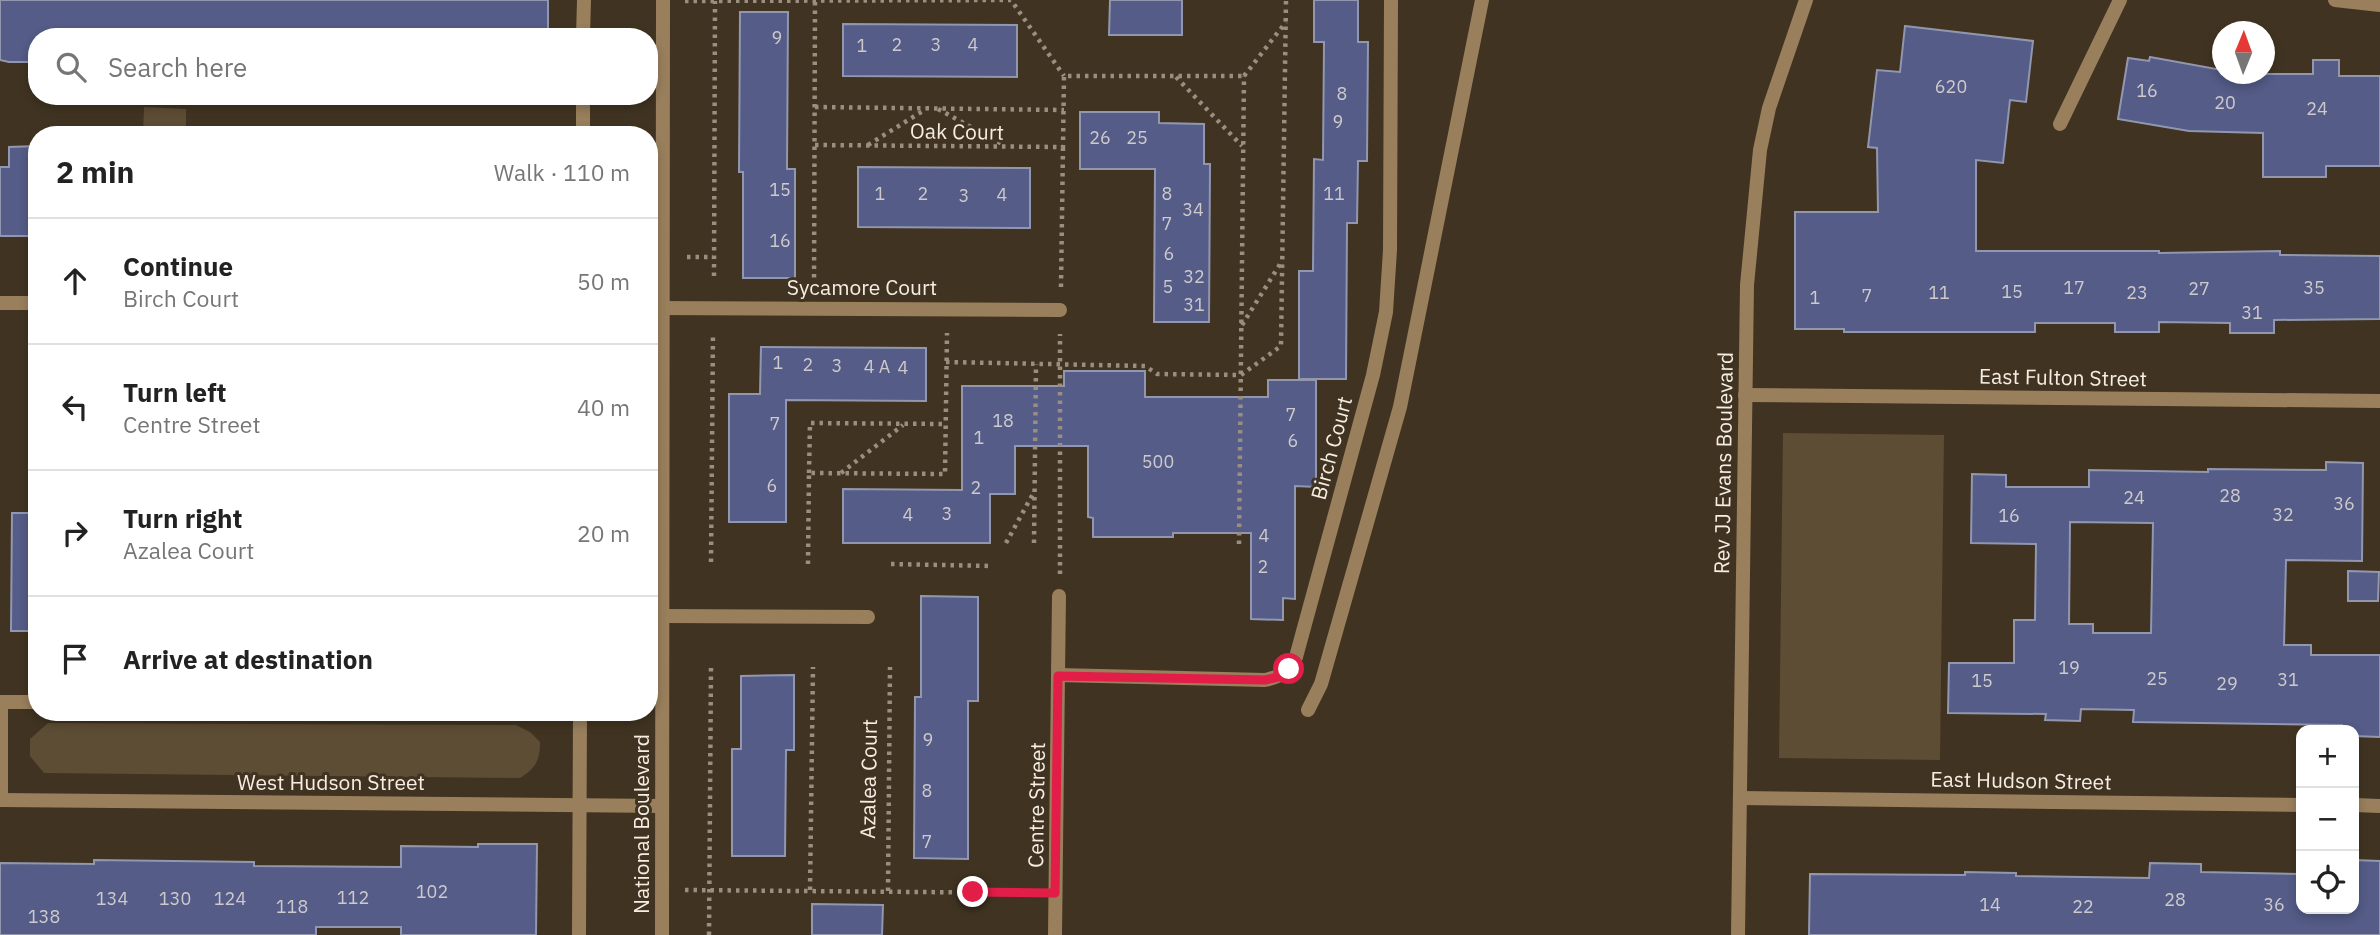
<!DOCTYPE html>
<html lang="en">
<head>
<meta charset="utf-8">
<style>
	body { margin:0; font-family:"IBM Plex Sans",sans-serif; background:#f6f6f6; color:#222 }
	.controls { position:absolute; right:21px; bottom:21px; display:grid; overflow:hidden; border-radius:14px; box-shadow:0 4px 10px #0003 }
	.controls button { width:63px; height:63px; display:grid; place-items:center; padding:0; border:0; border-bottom:2px solid #e0e0e0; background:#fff; color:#222; font:35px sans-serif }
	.compass { position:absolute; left:2212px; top:21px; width:63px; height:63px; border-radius:50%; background:#fff; box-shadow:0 4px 10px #0003; rotate:1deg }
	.stop { position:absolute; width:21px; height:21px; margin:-16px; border:5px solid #e11d48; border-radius:50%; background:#fff }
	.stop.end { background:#e11d48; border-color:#fff; box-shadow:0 2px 7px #0008 }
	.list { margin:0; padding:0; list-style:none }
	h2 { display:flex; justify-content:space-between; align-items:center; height:91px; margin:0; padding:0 28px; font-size:30px }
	h2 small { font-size:23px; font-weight:400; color:#767676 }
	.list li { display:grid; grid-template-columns:46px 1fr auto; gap:21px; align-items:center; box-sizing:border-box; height:126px; padding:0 28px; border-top:2px solid #e0e0e0 }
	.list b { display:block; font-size:26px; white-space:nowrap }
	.list p { margin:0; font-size:23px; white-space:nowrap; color:#767676 }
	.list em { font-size:23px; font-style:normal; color:#767676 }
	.icon { flex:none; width:38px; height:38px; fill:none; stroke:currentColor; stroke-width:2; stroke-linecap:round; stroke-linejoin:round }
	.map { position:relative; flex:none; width:2380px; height:935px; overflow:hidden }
	.search { position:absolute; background:#fff; box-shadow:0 4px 10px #0003; left:28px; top:28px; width:630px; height:77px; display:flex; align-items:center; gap:18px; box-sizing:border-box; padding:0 24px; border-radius:28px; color:#767676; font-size:26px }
	.panel { position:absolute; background:#fff; box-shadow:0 4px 10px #0003; left:28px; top:126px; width:630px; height:595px; border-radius:28px }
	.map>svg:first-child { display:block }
	.green { fill:#5e4d35 }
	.building { fill:#545c87; stroke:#9297af; stroke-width:2; fill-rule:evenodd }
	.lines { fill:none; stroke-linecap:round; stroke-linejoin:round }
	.path { stroke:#998e80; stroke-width:4.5; stroke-dasharray:3.5 5; stroke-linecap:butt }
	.lane { stroke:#997f5c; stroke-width:14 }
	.street { stroke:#997f5c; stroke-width:14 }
	.route { stroke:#e11d48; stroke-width:9 }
	.labels { text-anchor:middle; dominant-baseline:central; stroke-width:6; stroke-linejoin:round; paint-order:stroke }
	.number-label { font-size:18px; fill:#cecacc }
	.street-label { font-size:21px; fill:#f6eee3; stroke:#403321 }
</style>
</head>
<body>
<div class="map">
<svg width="2380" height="935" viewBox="0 0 2380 935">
	<rect width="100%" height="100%" fill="#403321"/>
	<!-- green -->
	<g class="green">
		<polygon points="144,107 186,109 186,135 143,135"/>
		<polygon points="1783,433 1944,435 1940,760 1779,758"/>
		<path d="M48,723L516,725L530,732L540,742C540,760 536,768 520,778L44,773L30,756V739Z"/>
	</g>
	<!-- building -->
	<g class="building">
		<polygon points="0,0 548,0 548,37 37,37 37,62 9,62 0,60"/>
		<polygon points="1110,0 1182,0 1182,35 1109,35"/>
		<polygon points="1314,0 1358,0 1358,42 1368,42 1367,161 1358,161 1357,223 1347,223 1346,379 1299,379 1299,271 1313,271 1314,159 1323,160 1324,42 1314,42"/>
		<polygon points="740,12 788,12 787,169 795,169 795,278 743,278 743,172 739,172"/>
		<polygon points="843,24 1017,25 1017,77 843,76"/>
		<polygon points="1905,26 2033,41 2026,102 2010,100 2003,163 1976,160 1976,251 2159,251 2159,253 2280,251 2280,255 2380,256 2380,319 2274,320 2274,333 2230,333 2230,323 2159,322 2159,332 2115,332 2115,323 2035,323 2035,332 1844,332 1844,329 1795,329 1795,212 1878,212 1877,148 1868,147 1877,70 1900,72"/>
		<polygon points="2150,57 2222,70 2222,74 2313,74 2313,60 2339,60 2339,76 2380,76 2380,166 2326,166 2326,177 2263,177 2263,133 2189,131 2118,119 2128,58 2149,61"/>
		<polygon points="1080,112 1159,112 1159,123 1204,124 1204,164 1210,164 1209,322 1154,322 1155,169 1080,169"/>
		<polygon points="37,146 37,236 0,236 0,167 9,167 9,147"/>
		<polygon points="858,167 1030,168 1030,228 858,227"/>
		<polygon points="761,347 926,348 926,401 786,400 786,522 729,522 729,394 760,394"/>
		<polygon points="1064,371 1145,371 1145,397 1268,397 1268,380 1316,380 1316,487 1295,486 1295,599 1283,598 1283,620 1251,619 1251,533 1173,533 1173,537 1093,537 1093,518 1088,517 1088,446 1015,446 1015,494 990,494 990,543 843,543 843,489 962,490 962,386 1064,386"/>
		<path d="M2326,462L2363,463L2362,561L2286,560L2284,645H2311V655H2380V737L2354,736V730H2342V725L2133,722L2134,710L2081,709L2080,721L2045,720L2046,714L1948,713L1949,663H2014V620H2035L2036,544L1971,543L1972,474L2006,475V487H2089V470L2208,472V469L2326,470ZM2070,522L2153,523L2151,633H2093V624H2069Z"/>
		<polygon points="12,513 37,513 37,631 11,631"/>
		<polygon points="2348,571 2379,572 2378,601 2348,601"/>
		<polygon points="921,596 978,597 978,701 968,701 968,859 914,858 915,697 921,697"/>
		<polygon points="794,675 794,750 786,750 785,856 732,856 732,749 741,749 741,676"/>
		<polygon points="478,844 537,844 536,935 401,935 401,927 316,927 316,935 0,935 0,863 94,864 94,860 254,862 254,866 401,867 401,846 478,847"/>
		<polygon points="2354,860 2380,861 2380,935 1809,935 1810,874 1965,875 1965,872 2016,873 2016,876 2149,878 2150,863 2201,864 2201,872 2301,874 2301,909 2354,909"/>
		<polygon points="812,904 883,905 882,935 812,935"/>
	</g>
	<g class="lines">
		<!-- path -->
		<g class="path">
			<polyline points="685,1 1011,0 1064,76"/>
			<polyline points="1244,76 1286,22"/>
			<polyline points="1176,77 1242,146"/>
			<polyline points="815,107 1064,110"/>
			<polyline points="938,109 1004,145"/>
			<polyline points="815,145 1063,147 1064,76 1244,76"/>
			<polyline points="868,145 926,109"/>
			<polyline points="687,257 713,257"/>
			<polyline points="714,276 715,1"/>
			<polyline points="814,286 815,1"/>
			<polyline points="1061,287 1063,147"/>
			<polyline points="1242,325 1282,261"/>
			<polyline points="946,362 1145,366 1157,374 1241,375 1281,346 1286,0"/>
			<polyline points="809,473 810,423 945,424"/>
			<polyline points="841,473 903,425"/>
			<polyline points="1006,543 1034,492"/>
			<polyline points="1034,543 1036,364"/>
			<polyline points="1239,544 1244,76"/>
			<polyline points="711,562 713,333"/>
			<polyline points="808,564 809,473 945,474 947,333"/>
			<polyline points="891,564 991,566"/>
			<polyline points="1060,574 1060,334"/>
			<polyline points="685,890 1034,893"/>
			<polyline points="810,890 813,667"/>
			<polyline points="888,891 890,667"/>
			<polyline points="709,935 711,667"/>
		</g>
		<!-- lane -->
		<g class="lane">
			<polyline points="2060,124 2120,0"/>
			<polyline points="1058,675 1059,596"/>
			<polyline points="1,702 1,800"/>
			<polyline points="1308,710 1321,684 1400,407 1482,0"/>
		</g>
		<!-- street -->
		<g class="street">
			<polyline points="2335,0 2380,5"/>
			<polyline points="583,37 584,0"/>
			<polyline points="583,135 583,96"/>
			<polyline points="0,303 37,303"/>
			<polyline points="649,308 1060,310"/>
			<polyline points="1745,395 2380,401"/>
			<polyline points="663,616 868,617"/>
			<polyline points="0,702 37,702"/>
			<polyline points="1740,798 2301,805"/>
			<polyline points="0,800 662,806"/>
			<polyline points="2354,805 2380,806"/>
			<polyline points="579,935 580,712"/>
			<polyline points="662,935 663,0"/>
			<path d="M1055,935L1058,675L1265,680C1280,677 1290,671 1296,657L1373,375L1386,312L1390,250L1391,0"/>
			<polyline points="1738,935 1747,285 1760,150 1769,108 1806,0"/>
		</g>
	</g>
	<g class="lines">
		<!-- route -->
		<polyline class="route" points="973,892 1055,893 1058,676 1265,680 1278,677 1289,669"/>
	</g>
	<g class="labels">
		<!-- number labels -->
		<g class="number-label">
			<text x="777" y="37">9</text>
			<text x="897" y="44">2</text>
			<text x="936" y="44">3</text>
			<text x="973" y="44">4</text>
			<text x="862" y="45">1</text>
			<text x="1951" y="86">620</text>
			<text x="2147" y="90">16</text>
			<text x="1342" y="93">8</text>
			<text x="2225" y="102">20</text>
			<text x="2317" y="108">24</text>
			<text x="1338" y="121">9</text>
			<text x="1100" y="137">26</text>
			<text x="1137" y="137">25</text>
			<text x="780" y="189">15</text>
			<text x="880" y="193">1</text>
			<text x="923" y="193">2</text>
			<text x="1167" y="193">8</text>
			<text x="1334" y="193">11</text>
			<text x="1002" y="194">4</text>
			<text x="964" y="195">3</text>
			<text x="1193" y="209">34</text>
			<text x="1167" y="223">7</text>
			<text x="780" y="240">16</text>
			<text x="1169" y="253">6</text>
			<text x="1194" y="276">32</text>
			<text x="1168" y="286">5</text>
			<text x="2074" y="287">17</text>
			<text x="2314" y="287">35</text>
			<text x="2199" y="288">27</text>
			<text x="2012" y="291">15</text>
			<text x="1939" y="292">11</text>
			<text x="2137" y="292">23</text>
			<text x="1867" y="295">7</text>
			<text x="1815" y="297">1</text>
			<text x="1194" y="304">31</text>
			<text x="2252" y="312">31</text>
			<text x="778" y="362">1</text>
			<text x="808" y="364">2</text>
			<text x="837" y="365">3</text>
			<text x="877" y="366">4 A</text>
			<text x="903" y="367">4</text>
			<text x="1291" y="414">7</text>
			<text x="1003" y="420">18</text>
			<text x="775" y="423">7</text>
			<text x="979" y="437">1</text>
			<text x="1293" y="440">6</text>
			<text x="1158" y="461">500</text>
			<text x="772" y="485">6</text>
			<text x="976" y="487">2</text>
			<text x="2230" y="495">28</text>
			<text x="2134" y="497">24</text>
			<text x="2344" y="503">36</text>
			<text x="947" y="513">3</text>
			<text x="908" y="514">4</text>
			<text x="2283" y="514">32</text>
			<text x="2009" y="515">16</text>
			<text x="1264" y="535">4</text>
			<text x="1263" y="566">2</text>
			<text x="2069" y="667">19</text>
			<text x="2157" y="678">25</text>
			<text x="2288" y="679">31</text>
			<text x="1982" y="680">15</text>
			<text x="2227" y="683">29</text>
			<text x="928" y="739">9</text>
			<text x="927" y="790">8</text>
			<text x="927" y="841">7</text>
			<text x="432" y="891">102</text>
			<text x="353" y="897">112</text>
			<text x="112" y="898">134</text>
			<text x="175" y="898">130</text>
			<text x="230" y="898">124</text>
			<text x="2175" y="899">28</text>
			<text x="1990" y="904">14</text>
			<text x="2274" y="904">36</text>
			<text x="292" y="906">118</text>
			<text x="2083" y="906">22</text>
			<text x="44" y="916">138</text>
		</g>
		<!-- street labels -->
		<g class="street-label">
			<text transform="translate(957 131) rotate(1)">Oak Court</text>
			<text x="862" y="287">Sycamore Court</text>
			<text transform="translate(2063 377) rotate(1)">East Fulton Street</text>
			<text transform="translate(1331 448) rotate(-75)">Birch Court</text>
			<text transform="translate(1723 463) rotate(-89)">Rev JJ Evans Boulevard</text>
			<text transform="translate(868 779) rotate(-89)">Azalea Court</text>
			<text transform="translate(2021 780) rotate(1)">East Hudson Street</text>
			<text x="331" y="782">West Hudson Street</text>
			<text transform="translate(1036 805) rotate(-89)">Centre Street</text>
			<text transform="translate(641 824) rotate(-90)">National Boulevard</text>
		</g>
	</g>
</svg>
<div class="controls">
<button>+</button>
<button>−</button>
<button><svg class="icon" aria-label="locate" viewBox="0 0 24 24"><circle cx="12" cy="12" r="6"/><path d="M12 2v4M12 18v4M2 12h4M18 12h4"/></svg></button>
</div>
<svg class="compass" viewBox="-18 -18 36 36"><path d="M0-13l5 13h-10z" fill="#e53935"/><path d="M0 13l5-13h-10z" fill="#767676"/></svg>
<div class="stop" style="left:1289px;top:669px"></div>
<div class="stop end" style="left:973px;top:892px"></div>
<div class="search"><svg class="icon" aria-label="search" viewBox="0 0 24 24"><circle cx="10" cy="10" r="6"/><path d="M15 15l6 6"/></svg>Search here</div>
<section class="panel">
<h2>2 min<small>Walk · 110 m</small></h2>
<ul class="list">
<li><svg class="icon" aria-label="ahead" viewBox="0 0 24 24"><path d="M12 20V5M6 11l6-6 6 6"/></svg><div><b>Continue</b><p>Birch Court</p></div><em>50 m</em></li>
<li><svg class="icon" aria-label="left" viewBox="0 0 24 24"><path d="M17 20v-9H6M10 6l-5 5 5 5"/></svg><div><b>Turn left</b><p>Centre Street</p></div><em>40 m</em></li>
<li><svg class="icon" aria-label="right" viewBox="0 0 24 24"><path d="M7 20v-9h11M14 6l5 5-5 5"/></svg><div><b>Turn right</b><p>Azalea Court</p></div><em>20 m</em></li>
<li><svg class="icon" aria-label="arrive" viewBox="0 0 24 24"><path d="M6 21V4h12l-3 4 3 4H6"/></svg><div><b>Arrive at destination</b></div></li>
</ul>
</section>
</div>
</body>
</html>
